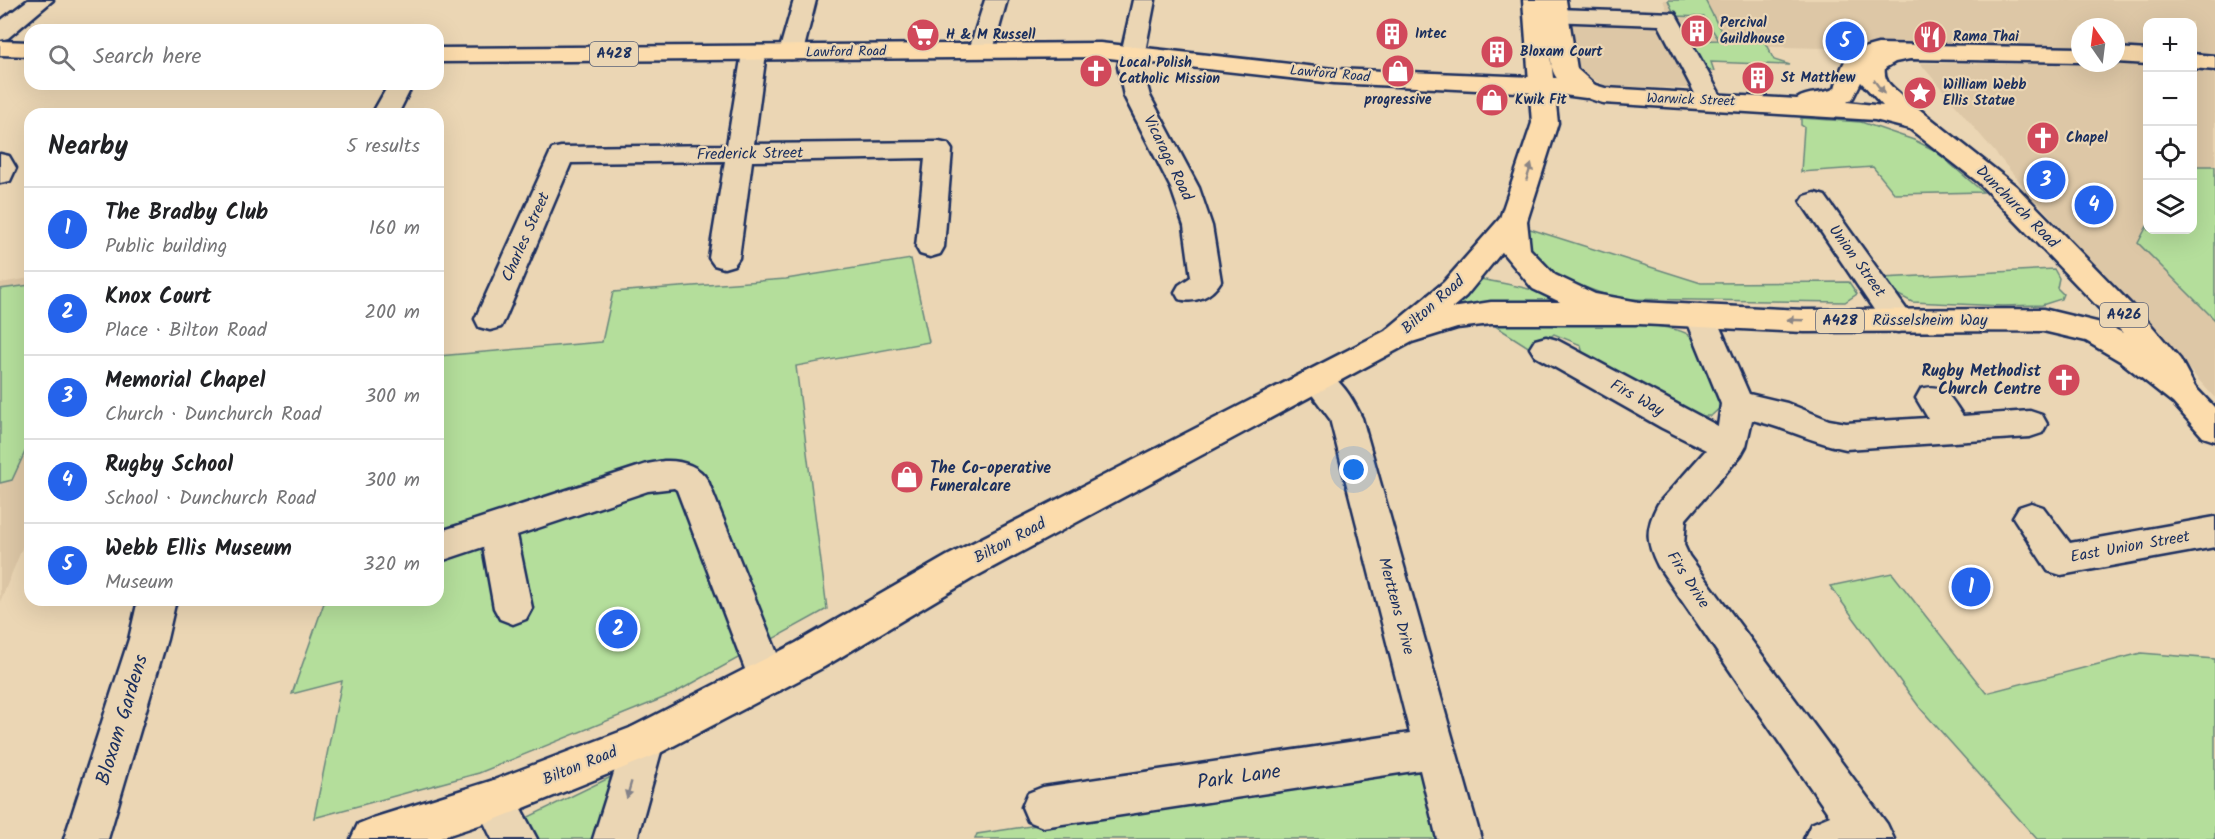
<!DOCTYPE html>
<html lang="en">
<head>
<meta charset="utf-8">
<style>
	body { margin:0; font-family:Kalam,sans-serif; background:#f6f6f6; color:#202124 }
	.controls { position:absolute; right:18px; top:18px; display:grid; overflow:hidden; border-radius:12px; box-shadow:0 6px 24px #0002 }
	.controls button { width:54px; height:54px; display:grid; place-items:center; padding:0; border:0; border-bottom:2px solid #e0e0e0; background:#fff; color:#202124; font:30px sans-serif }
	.compass { position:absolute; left:2071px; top:18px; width:54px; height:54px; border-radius:50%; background:#fff; box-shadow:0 6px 24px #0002; rotate:346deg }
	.you { position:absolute; left:1354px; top:470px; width:21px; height:21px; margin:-15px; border:4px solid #fff; border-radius:50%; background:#1a73e8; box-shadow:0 0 0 9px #1a73e833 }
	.badge { display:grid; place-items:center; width:39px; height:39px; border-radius:50%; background:#2563eb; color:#fff; font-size:20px; font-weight:700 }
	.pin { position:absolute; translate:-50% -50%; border:3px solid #fff; box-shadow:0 2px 6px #0006 }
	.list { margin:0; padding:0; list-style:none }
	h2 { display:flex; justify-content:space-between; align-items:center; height:78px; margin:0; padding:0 24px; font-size:26px }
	h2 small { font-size:20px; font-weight:400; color:#757577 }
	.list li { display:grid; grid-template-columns:39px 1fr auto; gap:18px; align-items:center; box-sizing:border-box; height:84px; padding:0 24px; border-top:2px solid #e0e0e0 }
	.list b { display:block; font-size:22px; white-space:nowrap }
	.list p { margin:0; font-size:20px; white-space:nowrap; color:#757577 }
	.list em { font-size:20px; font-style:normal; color:#757577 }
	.icon { flex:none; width:33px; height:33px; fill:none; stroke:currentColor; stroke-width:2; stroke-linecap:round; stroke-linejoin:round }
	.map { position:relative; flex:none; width:2215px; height:839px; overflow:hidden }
	.search { position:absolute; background:#fff; box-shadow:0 6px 24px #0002; left:24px; top:24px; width:420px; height:66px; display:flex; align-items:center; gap:15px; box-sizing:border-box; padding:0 21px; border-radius:18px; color:#757577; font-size:22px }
	.panel { position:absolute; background:#fff; box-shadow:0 6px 24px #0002; left:24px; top:108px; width:420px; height:498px; border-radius:18px }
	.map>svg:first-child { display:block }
	.built { fill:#ddc7a6 }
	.green { fill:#b4de9b; stroke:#68867c; stroke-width:1.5 }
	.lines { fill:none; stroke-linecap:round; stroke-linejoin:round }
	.minor-casing { stroke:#1b2f5e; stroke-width:5 }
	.major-casing { stroke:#1b2f5e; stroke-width:5 }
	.highway-casing { stroke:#1b2f5e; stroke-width:5 }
	.minor { fill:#ebd6b4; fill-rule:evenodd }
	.major { fill:#fcdcac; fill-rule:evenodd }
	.highway { fill:#fcdcac; fill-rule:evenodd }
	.oneway { fill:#8c8685 }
	.oneway2 { fill:#838289 }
	.labels { text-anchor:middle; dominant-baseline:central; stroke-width:4.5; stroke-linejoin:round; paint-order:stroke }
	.far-poi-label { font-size:14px; font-weight:bold; fill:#1b2f5e; stroke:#ebd6b4; text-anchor:start }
	.far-street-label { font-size:14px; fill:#1b2f5e; stroke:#ebd6b4 }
	.shield { fill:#ebd6b4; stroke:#596178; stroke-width:1.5 }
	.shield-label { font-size:15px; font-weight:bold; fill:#1b2f5e }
	.street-label { font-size:16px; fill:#1b2f5e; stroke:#ebd6b4 }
	.poi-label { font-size:16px; font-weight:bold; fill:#1b2f5e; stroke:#ebd6b4; text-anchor:end }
	.near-street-label { font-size:20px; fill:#1b2f5e; stroke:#ebd6b4 }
</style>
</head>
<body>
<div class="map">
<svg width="2215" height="839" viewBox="0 0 2215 839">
	<rect width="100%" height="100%" fill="#ebd6b4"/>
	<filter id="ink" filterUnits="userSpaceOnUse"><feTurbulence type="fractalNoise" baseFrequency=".0167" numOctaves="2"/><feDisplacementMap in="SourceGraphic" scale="12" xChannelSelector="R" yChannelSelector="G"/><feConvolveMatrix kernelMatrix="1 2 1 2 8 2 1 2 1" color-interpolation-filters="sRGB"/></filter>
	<g filter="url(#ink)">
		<!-- built -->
		<g class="built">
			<polygon points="1663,0 2215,0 2215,398 2030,194 1920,63 2147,65 2148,230 2192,230 2192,22 2148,22 2147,50 2128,48 2116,53 2116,27 2080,27 2080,54 1691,45 1714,89 1606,86 1587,76 1577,64 1571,21 1671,21"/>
			<polygon points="30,278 30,529 0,602 0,283"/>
		</g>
		<!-- green -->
		<g class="green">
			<polygon points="1668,0 1705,0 1724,37 1762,37 1774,60 1790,65 1711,62 1714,71 1698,70 1682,41 1719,40 1704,17 1675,16"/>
			<polygon points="1801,118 1861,122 1914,140 1934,150 1983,192 1895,194 1873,167 1801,172 1804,127 1801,125"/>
			<polygon points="2193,166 2215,166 2215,320 2138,243 2147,226 2148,230 2192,230"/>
			<polygon points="1527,228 1701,283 1849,282 1857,294 1845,302 1617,299 1557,277 1534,257 1527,244"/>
			<polygon points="911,259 929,342 796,366 827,609 673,694 479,773 314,818 342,681 292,694 325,600 438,600 438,356 602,342 613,292 786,279"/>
			<polygon points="2054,269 2059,278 2057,288 2063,294 2061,299 2042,305 2003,306 1912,302 1891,291 1882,278"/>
			<path d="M1475,278C1509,285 1546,289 1576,308L1507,302L1454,306Z"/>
			<polygon points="30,285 30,441 12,480 0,483 0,289"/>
			<path d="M1505,320C1538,321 1669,319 1689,335C1709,350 1715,382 1723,405L1711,416H1688L1584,361L1581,345L1554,334L1533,350L1489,322Z"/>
			<polygon points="1892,573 1986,693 2141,653 2215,659 2215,839 2037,839 1920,708 1830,586"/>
			<polygon points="1418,768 1437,839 975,839 977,834"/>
			<polygon points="613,776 619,786 605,839 520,839 512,825"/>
		</g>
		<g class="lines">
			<defs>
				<g id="minor">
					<polygon points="28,0 53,0 8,38 0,40 0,21"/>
					<polygon points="794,0 816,0 803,52 800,57 791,59 782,57 779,52"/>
					<polygon points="985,0 1007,0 993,50 990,55 981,57 972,55 969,50"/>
					<path d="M1133,0H1155L1142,67L1150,96L1199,188L1212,226L1221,281C1212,296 1196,304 1179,299L1175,292L1179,285L1191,277L1184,226L1171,188L1124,96L1118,67Z"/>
					<polygon points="1556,9 1675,13 1723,100 1719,105 1710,108 1701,105 1659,25 1548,21 1544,16 1548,11"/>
					<polygon points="754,46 763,48 766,53 754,144 939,142 948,144 952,150 944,247 940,254 930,257 920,254 916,247 925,158 752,161 739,258 734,265 724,268 714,265 709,258 725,161 571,163 505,319 501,327 490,330 479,327 475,319 552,149 561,147 727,145 742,53 745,48"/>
					<polygon points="389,84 413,84 398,114 372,114"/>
					<polygon points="0,154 9,156 16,168 10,181 0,183"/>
					<polygon points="1815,193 1825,196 1909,313 1913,321 1909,329 1898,332 1887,329 1801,202 1805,196"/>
					<path d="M1700,305L1711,308L1715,316L1749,394L1787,403L1829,420L1846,423L1928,418L1916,398L1921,389C1945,382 1950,398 1963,416L2030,411L2042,415L2047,424L2042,433L2030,437L1846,449C1813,443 1785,427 1752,420L1746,446L1741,455L1686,519L1684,545L1689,556L1887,824L1894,839H1804L1811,824L1830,816L1658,566C1646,542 1645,529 1658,504L1706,450L1662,428L1535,356L1530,348L1535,340L1546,337L1557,340L1718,426L1721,404L1685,316L1689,308Z"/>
					<path d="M1318,369C1340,376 1352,398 1362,418L1481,839H1437L1420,770L1043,827L1028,821L1022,807L1028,793L1043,787L1410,733L1330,419L1302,381L1307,373Z"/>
					<path d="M664,461C682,460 700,466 708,481L787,678L781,690L767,696L753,690L677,490L674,488L648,491L517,535L532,608L526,619L513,624L500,619L494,608L483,547L438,562V532L647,464Z"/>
					<polygon points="2031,503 2043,507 2070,543 2215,517 2215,547 2061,575 2048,571 2013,517 2019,507"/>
					<polygon points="138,600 176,600 167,639 108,839 64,839 129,639"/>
					<polygon points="644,722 658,728 664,741 637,839 593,839 624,741 630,728"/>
					<polygon points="494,780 509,786 537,839 492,839 473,800 479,786"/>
				</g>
				<g id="major">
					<polygon points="0,41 30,42 30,56 0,55"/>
					<polygon points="1100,43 1334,69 1556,78 1595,85 1599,90 1595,95 1586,98 1556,94 1334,83 1100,57 438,62 438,48"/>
					<polygon points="1513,212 1523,215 1527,221 1466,296 1452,308 1491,302 1636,302 1647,306 1651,313 1647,320 1636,324 1491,324 1457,328 1412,342 973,578 824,667 658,754 494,820 437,839 351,839 358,824 373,818 494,780 630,728 796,643 947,556 1385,331 1444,282 1503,215"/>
				</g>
				<g id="highway">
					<path d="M1523,0H1566L1577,69L1595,85L1605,88L1797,99C1808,91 1823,95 1835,88C1845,57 1845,52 1878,44L2080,48V62L1910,59L1895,62L1885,68C1883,81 1891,86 1900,94L2016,186L2151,325L2180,359L2195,387L2215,408V441L2203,437L2173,403L2120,361L2086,341L2043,331L1804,332L1639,324L1577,310L1533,289L1502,252L1499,221L1532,123ZM1549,42C1550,51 1550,62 1553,71C1559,89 1586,98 1603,103L1875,120L1910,129L1978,182L2123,333L2105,324L2043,309L1804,310L1639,302L1595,294L1555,275L1530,249L1527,221L1558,123ZM1861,82L1883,106L1847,102L1853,98Z"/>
					<polygon points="2116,48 2148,50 2148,64 2116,62"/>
					<polygon points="2192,54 2215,56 2215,70 2192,68"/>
				</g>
			</defs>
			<!-- minor casing -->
			<use href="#minor" class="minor-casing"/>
			<!-- major casing -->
			<use href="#major" class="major-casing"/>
			<!-- highway casing -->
			<use href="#highway" class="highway-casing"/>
			<!-- minor -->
			<use href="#minor" class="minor"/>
			<!-- major -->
			<use href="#major" class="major"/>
			<!-- highway -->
			<use href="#highway" class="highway"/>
		</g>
		<!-- one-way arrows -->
		<defs><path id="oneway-solid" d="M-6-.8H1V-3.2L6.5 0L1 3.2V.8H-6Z" transform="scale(1.5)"/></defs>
		<g class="oneway">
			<use href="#oneway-solid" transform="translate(1879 87) rotate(53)"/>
			<use href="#oneway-solid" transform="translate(1529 172) rotate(-72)"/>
			<use href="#oneway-solid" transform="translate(1795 320) rotate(-178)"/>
		</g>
		<use class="oneway2" href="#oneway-solid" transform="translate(629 790) rotate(106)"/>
	</g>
	<!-- icons -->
	<defs>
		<symbol id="building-disc" viewBox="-11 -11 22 22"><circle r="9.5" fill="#d1495b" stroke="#ebd6b4"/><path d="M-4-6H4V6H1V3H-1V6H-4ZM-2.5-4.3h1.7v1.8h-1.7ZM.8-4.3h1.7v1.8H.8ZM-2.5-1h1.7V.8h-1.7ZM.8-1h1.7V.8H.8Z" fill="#fff"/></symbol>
		<symbol id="supermarket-disc" viewBox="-11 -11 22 22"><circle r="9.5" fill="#d1495b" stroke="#ebd6b4"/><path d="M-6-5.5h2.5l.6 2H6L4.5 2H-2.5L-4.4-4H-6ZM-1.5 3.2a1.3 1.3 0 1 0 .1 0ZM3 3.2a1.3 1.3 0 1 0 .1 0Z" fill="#fff"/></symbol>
		<symbol id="restaurant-disc" viewBox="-11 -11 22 22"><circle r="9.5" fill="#d1495b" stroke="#ebd6b4"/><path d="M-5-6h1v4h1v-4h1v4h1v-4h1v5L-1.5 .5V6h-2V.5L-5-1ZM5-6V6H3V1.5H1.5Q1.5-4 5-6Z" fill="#fff"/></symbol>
		<symbol id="church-disc" viewBox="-11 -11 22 22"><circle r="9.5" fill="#d1495b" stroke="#ebd6b4"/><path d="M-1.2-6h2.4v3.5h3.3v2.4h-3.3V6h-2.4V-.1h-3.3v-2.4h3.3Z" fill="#fff"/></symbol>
		<symbol id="shop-disc" viewBox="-11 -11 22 22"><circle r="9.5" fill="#d1495b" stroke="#ebd6b4"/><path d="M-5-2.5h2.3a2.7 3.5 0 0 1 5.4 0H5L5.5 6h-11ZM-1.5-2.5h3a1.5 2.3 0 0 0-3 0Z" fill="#fff"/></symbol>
		<symbol id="sight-disc" viewBox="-11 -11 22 22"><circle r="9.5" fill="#d1495b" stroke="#ebd6b4"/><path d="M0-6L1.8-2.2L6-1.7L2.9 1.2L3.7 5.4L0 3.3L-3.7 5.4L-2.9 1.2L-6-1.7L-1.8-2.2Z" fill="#fff"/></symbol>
	</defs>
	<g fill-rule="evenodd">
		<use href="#building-disc" x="1678" y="12" width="38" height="38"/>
		<use href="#building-disc" x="1373" y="15" width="38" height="38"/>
		<use href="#supermarket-disc" x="904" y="16" width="38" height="38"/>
		<use href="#restaurant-disc" x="1911" y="18" width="38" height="38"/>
		<use href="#building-disc" x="1478" y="33" width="38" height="38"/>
		<use href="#church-disc" x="1077" y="52" width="38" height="38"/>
		<use href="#shop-disc" x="1379" y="52" width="38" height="38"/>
		<use href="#building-disc" x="1739" y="59" width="38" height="38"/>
		<use href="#sight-disc" x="1901" y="74" width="38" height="38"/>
		<use href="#shop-disc" x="1473" y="81" width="38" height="38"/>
		<use href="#church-disc" x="2024" y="119" width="38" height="38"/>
		<use href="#church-disc" x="2045" y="361" width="38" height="38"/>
		<use href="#shop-disc" x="888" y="458" width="38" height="38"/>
	</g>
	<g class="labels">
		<!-- far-poi labels -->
		<g class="far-poi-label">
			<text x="1720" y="23">Percival<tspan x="1720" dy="16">Guildhouse</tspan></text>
			<text x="1415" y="34">Intec</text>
			<text x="946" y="35">H &amp; M Russell</text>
			<text x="1953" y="37">Rama Thai</text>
			<text x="1520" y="52">Bloxam Court</text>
			<text x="1119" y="63">Local Polish<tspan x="1119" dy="16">Catholic Mission</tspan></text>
			<text x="1781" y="78">St Matthew</text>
			<text x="1943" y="85">William Webb<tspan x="1943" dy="16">Ellis Statue</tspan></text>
			<text x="1398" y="100" text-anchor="middle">progressive</text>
			<text x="1515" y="100">Kwik Fit</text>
			<text x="2066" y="138">Chapel</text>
		</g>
		<!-- far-street labels -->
		<g class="far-street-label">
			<text transform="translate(846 52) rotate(-1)">Lawford Road</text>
			<text transform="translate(1330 74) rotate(5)">Lawford Road</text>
			<text transform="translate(1691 100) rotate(2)">Warwick Street</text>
		</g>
		<!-- shield labels -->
		<g class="shield">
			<rect x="590" y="42" width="48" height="24" rx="4.5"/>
			<rect x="2100" y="303" width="48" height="24" rx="4.5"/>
			<rect x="1816" y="309" width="48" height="24" rx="4.5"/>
		</g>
		<g class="shield-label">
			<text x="614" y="54">A428</text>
			<text x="2124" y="315">A426</text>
			<text x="1840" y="321">A428</text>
		</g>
		<!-- street labels -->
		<g class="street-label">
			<text transform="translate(750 154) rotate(-1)">Frederick Street</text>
			<text transform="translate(1168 158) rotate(64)">Vicarage Road</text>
			<text transform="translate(2017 207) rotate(45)">Dunchurch Road</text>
			<text transform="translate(526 237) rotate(-66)">Charles Street</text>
			<text transform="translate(1857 261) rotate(54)">Union Street</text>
			<text transform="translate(1433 305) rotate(-42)">Bilton Road</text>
			<text x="1930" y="320">Rüsselsheim Way</text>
			<text transform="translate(1637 398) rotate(29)">Firs Way</text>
			<text transform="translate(1010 541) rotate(-28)">Bilton Road</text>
			<text transform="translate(2130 547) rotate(-10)">East Union Street</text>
			<text transform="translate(1688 580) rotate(57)">Firs Drive</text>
			<text transform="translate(1396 606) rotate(75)">Merttens Drive</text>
			<text transform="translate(580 766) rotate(-22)">Bilton Road</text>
		</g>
		<!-- poi labels -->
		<g class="poi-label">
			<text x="2041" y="371">Rugby Methodist<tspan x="2041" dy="18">Church Centre</tspan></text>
			<text x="930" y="468" text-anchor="start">The Co-operative<tspan x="930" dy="18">Funeralcare</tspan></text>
		</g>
		<!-- near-street labels -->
		<g class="near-street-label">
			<text transform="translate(123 720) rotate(-73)">Bloxam Gardens</text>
			<text transform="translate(1239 778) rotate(-8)">Park Lane</text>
		</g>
	</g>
</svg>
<div class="controls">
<button>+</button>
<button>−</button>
<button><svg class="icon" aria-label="locate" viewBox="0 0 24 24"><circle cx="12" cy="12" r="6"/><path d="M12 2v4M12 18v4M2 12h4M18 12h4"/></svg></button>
<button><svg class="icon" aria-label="layers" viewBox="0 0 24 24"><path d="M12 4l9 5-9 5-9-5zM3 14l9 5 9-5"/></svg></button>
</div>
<svg class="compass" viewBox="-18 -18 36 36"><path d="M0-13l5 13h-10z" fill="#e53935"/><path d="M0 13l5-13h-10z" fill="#757577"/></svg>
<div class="you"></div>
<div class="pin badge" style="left:1971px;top:587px">1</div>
<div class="pin badge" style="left:618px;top:629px">2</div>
<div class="pin badge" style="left:2046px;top:180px">3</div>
<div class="pin badge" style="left:2094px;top:205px">4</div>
<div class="pin badge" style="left:1845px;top:41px">5</div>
<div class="search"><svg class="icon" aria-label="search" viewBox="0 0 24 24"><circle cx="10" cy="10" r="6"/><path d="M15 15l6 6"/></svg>Search here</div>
<section class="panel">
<h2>Nearby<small>5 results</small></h2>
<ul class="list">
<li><span class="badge">1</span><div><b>The Bradby Club</b><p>Public building</p></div><em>160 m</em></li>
<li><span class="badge">2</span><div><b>Knox Court</b><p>Place · Bilton Road</p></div><em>200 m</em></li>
<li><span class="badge">3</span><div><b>Memorial Chapel</b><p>Church · Dunchurch Road</p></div><em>300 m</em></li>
<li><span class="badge">4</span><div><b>Rugby School</b><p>School · Dunchurch Road</p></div><em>300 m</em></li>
<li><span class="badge">5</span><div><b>Webb Ellis Museum</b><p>Museum</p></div><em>320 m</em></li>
</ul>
</section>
</div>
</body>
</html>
